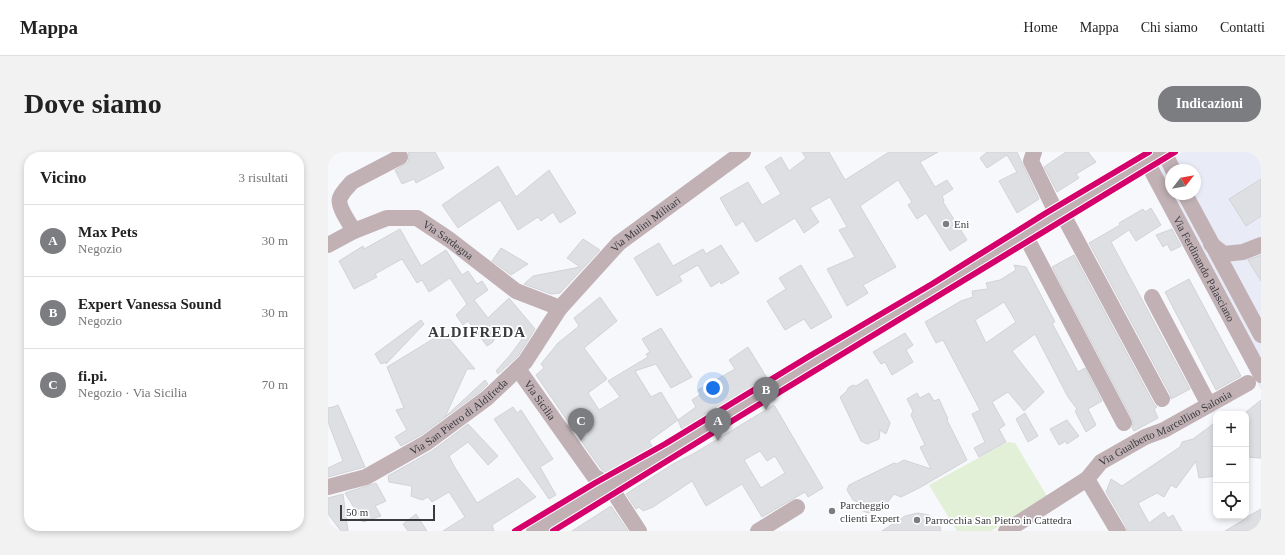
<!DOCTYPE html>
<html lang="it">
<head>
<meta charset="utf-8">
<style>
	body { margin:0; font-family:Georgia,serif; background:#f2f2f2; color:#222 }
	.controls { position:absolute; right:12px; bottom:12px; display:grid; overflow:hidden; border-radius:8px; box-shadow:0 2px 6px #0003 }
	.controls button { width:36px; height:36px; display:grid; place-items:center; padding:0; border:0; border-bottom:1px solid #e0e0e0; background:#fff; color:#222; font:20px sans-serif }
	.compass { position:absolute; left:837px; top:12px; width:36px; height:36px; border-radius:50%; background:#fff; box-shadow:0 2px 6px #0003; rotate:59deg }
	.scale { position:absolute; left:12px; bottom:10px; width:95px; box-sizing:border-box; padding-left:4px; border:2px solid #3a3b3f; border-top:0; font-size:11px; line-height:14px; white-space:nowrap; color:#3a3b3f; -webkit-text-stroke:3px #fff; paint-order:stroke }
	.you { position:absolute; left:385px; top:236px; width:14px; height:14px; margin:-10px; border:3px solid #fff; border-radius:50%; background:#1a73e8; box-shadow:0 0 0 6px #1a73e833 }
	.badge { display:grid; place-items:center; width:26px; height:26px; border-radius:50%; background:#7c7d81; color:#fff; font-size:13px; font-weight:700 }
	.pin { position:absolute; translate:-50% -33px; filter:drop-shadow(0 1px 2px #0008) }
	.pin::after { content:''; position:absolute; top:21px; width:14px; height:12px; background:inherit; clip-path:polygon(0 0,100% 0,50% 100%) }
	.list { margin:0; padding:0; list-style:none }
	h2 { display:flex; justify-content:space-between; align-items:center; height:52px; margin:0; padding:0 16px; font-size:17px }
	h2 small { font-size:13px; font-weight:400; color:#767676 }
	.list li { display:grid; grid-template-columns:26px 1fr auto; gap:12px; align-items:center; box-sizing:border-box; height:72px; padding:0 16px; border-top:1px solid #e0e0e0 }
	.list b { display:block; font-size:15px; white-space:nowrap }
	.list p { margin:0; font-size:13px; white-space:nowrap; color:#767676 }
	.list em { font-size:13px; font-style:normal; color:#767676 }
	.icon { flex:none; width:22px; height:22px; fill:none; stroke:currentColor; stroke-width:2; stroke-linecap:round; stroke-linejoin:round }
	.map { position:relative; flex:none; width:933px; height:379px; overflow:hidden; border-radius:16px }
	header { display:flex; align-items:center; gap:24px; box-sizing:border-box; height:56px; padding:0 20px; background:#fff; border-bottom:1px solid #e0e0e0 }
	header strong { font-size:19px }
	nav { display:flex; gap:22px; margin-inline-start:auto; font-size:14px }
	.intro { display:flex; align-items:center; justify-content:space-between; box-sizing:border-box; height:96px; padding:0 24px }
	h1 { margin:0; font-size:28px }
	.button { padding:10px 18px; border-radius:16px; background:#7c7d81; color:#fff; font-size:14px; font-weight:700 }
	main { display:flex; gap:24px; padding:0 24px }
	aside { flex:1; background:#fff; border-radius:16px; box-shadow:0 2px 6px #0003 }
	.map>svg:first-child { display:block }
	.built { fill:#e9ecf6; fill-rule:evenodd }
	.grass { fill:#e1f0d6 }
	.building { fill:#dedfe2; stroke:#d2d3d6; fill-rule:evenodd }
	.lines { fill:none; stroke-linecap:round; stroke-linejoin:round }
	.minor { stroke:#c1b1b5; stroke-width:16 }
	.cycleway-casing { stroke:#fff; stroke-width:8 }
	.cycleway { stroke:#d6006c; stroke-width:6 }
	.poi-dot { fill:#7c7d81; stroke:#fff; stroke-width:1.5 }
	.labels { text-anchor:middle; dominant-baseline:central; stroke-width:3.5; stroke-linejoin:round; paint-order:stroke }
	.poi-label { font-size:11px; fill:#3a3b3f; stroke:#fff; text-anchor:start }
	.street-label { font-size:11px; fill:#3a3b3f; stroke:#fff }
	.district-label { font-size:15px; font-weight:bold; letter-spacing:1px; fill:#3a3b3f; stroke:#fff }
</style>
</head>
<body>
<header>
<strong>Mappa</strong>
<nav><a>Home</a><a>Mappa</a><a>Chi siamo</a><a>Contatti</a></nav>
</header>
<div class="intro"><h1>Dove siamo</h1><a class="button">Indicazioni</a></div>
<main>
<aside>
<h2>Vicino<small>3 risultati</small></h2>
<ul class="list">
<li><span class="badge">A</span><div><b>Max Pets</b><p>Negozio</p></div><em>30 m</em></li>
<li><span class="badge">B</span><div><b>Expert Vanessa Sound</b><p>Negozio</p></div><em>30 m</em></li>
<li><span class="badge">C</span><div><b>fi.pi.</b><p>Negozio · Via Sicilia</p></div><em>70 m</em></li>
</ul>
</aside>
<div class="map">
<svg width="933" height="379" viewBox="0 0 933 379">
	<rect width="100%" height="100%" fill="#f7f8fc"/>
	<!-- built -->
	<path class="built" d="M854,0H933V238L820,20ZM843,18H867V42H843Z"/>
	<!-- grass -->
	<polygon class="grass" points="680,290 687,291 719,344 663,379 629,379 601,333"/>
	<!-- building -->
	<g class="building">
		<polygon points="80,0 107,0 116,16 88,31 86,27 74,32 67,18 80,10 81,5"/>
		<polygon points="474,0 501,0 517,28 561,0 610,0 592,10 607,35 619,28 625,37 614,44 616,49 615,50 639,88 622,99 598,61 589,67 580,53 584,50 570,28 532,54 568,115 535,133 540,141 519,154 499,117 527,105 511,78 519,75 502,45 482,56 491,70 476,81 467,66 428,90 415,69 408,74 392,46 420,30 434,53 453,42 437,15 453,5 461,19 478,6"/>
		<polygon points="659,0 689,0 711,47 689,61 671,29 689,20 679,3 659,16 652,6"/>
		<polygon points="738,0 760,0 768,10 748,22 751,26 729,40 716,15"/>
		<polygon points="170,14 188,45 221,18 248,61 232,71 225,60 213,69 210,65 190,78 172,48 130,76 114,53"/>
		<polygon points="933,27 933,64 918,74 901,47"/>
		<polygon points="823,56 833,73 808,89 801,78 783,90 862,237 843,247 842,242 761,91 792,73 791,71 815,57 817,60"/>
		<polygon points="72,77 93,114 118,98 134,123 140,119 149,132 154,129 160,138 146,148 160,166 181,146 207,177 190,204 170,222 168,219 183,202 194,187 181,173 168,183 165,190 159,194 140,169 135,173 128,163 140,151 139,152 122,126 101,140 94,128 89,131 74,107 47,122 49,125 26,137 11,109 35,94 36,97"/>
		<polygon points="844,77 853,94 843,99 839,92 835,95 828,83"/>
		<polygon points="255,87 272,98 232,141 223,142 196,132 205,124 252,115 239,106"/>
		<polygon points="331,91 345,114 375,97 378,102 393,93 411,121 393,132 392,129 383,135 370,113 351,124 354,129 329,144 306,106"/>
		<polygon points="173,96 200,112 183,123 164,109"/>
		<polygon points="746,103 826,252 829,255 826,257 830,266 806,279 804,276 805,271 804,267 724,115"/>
		<polygon points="933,103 933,129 920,108"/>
		<polygon points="473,113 504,165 483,177 476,167 457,178 439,149 458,137 451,126"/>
		<path d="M686,113L698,115L727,170L724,171L750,220L757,216L774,249L760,257L768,273L758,280L747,259L749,257L740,245L707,182L684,199L716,240L696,259L680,240L664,250L677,273L671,277L678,290L651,305L646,296L657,290L644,262L652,258L615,188L608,191L597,170L633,149L645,145L644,139L660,137L658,131L672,128L688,118ZM676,150L688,170L658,191L647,168Z"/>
		<polygon points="861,127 913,224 888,238 837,140"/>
		<polygon points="272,145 289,169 256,196 279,227 260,241 271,258 292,245 280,229 320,205 318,202 322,200 314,187 333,176 364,225 343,236 328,212 307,219 323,245 333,240 350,268 321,289 324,294 313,303 281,322 274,318 263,303 208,223 216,216 213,212 230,191 251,174 246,166"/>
		<polygon points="93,168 96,172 58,212 58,210 53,212 47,202"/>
		<polygon points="115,181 119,187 121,186 147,217 139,217 117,265 157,228 160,232 153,239 93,283 73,294 67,285 79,278 68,258 76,256 59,215"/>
		<polygon points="577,181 585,193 578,198 585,210 564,223 557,210 553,212 545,200"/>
		<polygon points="420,195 439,226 354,278 350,268 368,255 364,248 373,242 370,238 407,217 401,208"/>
		<polygon points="539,227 562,271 558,282 552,278 551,287 539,292 533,289 512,245 519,239 520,236 525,233 528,234"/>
		<polygon points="589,241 592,246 601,241 606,249 611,247 620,267 619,268 639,308 593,335 573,345 566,342 559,351 540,361 530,357 532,351 525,348 519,338 521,333 566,311 569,312 576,308 603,317 592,295 597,293 583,263 585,259 579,247"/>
		<polygon points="933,248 933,306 918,305 918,260"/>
		<polygon points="10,253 37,315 0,325 0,316 15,309 0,270 0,256 5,255"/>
		<path d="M446,253L495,336L480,345L477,340L434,365L414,332L378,354L364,329L325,355L315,359L311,355L308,357L298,342L345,312L365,302ZM432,299L439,309L447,304L457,321L433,336L416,308Z"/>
		<polygon points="185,255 189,261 193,258 225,307 212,315 228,343 221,347 166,267"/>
		<polygon points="697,261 710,284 700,290 688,267"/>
		<polygon points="739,268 751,284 739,292 738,289 731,293 722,277"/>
		<polygon points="888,270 888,324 871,326 868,309 848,336 843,333 836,345 829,341 810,351 821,371 836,360 840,366 845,363 854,379 799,379 798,374 778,340 783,327 794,334 852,295 854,290 865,287"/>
		<polygon points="140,272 170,304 160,313 140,290 121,304 126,314 149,351 190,326 208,345 164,373 166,379 115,379 137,365 121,340 104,350 100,345 94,348 83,344 84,334 61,330 60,324 104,299"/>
		<polygon points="48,331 58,349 47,354 53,364 35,370 17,341"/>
		<polygon points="15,342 20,379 13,379 0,362 0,346"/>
		<polygon points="283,354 300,379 244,379"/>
		<polygon points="933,357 933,379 897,379 917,367 917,366"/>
		<polygon points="590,361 601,363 611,371 613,379 554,379 577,364"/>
		<polygon points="88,362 99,379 80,379 75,372"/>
	</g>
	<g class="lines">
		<!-- minor -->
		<g class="minor">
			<polyline points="706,0 703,9 730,64"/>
			<polyline points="836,0 845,18"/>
			<path id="s1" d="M819,10L933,223"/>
			<polyline points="857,42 933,183"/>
			<polyline points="734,61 834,247"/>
			<path d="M26,79C22,72 9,54 12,46C14,40 20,35 24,30L72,5"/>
			<polyline points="697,83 796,271"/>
			<polyline points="883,92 896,102 915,100 933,93"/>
			<path id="s2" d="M0,93L26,79L59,66H89L122,88L188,139L232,156"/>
			<polyline points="824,145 881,253"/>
			<path id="s3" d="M190,217L266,324L281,333L311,379"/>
			<polyline points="759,327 790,379"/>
			<path id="s4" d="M0,335L38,325L98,291L159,246L197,210L232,156L291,91L415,0"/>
			<polyline points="206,379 281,333 836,0"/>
			<polyline points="430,379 469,355"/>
			<path id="s5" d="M678,379L759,327L773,310L817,285L836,278L920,231"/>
		</g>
		<defs>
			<g id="cycleway">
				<polyline points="187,379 267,331 337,292 480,205 604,132 718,61 821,0"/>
				<polyline points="225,379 417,261 847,0"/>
			</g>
		</defs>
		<!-- cycleway casing -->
		<use href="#cycleway" class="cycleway-casing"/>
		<!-- cycleway -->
		<use href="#cycleway" class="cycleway"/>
	</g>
	<!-- markers -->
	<g class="poi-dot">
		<circle cx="618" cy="72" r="4"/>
		<circle cx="504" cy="359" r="4"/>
		<circle cx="589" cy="368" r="4"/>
	</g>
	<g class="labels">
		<!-- poi labels -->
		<g class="poi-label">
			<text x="626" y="72">Eni</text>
			<text x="512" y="353">Parcheggio<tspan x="512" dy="13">clienti Expert</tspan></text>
			<text x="597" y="368">Parrocchia San Pietro in Cattedra</text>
		</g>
		<!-- street labels -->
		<g class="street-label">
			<text stroke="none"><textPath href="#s4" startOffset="421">Via Mulini Militari</textPath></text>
			<text stroke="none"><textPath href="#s2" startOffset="133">Via Sardegna</textPath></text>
			<text stroke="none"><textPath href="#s1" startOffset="121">Via Ferdinando Palasciano</textPath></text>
			<text stroke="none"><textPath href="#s3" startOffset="38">Via Sicilia</textPath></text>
			<text stroke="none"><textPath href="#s4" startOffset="150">Via San Pietro di Aldifreda</textPath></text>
			<text stroke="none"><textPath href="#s5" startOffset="191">Via Gualberto Marcellino Salonia</textPath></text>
		</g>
		<!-- district labels -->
		<g class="district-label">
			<text x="149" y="180">ALDIFREDA</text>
		</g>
	</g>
</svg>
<div class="controls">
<button>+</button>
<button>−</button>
<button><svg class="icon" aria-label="locate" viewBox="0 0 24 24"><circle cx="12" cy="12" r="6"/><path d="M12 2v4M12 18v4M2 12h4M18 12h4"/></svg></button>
</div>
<svg class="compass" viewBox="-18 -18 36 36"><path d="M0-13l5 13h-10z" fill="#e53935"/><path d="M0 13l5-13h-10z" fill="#767676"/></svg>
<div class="scale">50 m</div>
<div class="you"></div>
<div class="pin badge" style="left:390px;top:289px">A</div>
<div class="pin badge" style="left:438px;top:258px">B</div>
<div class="pin badge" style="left:253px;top:289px">C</div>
</div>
</main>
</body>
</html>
